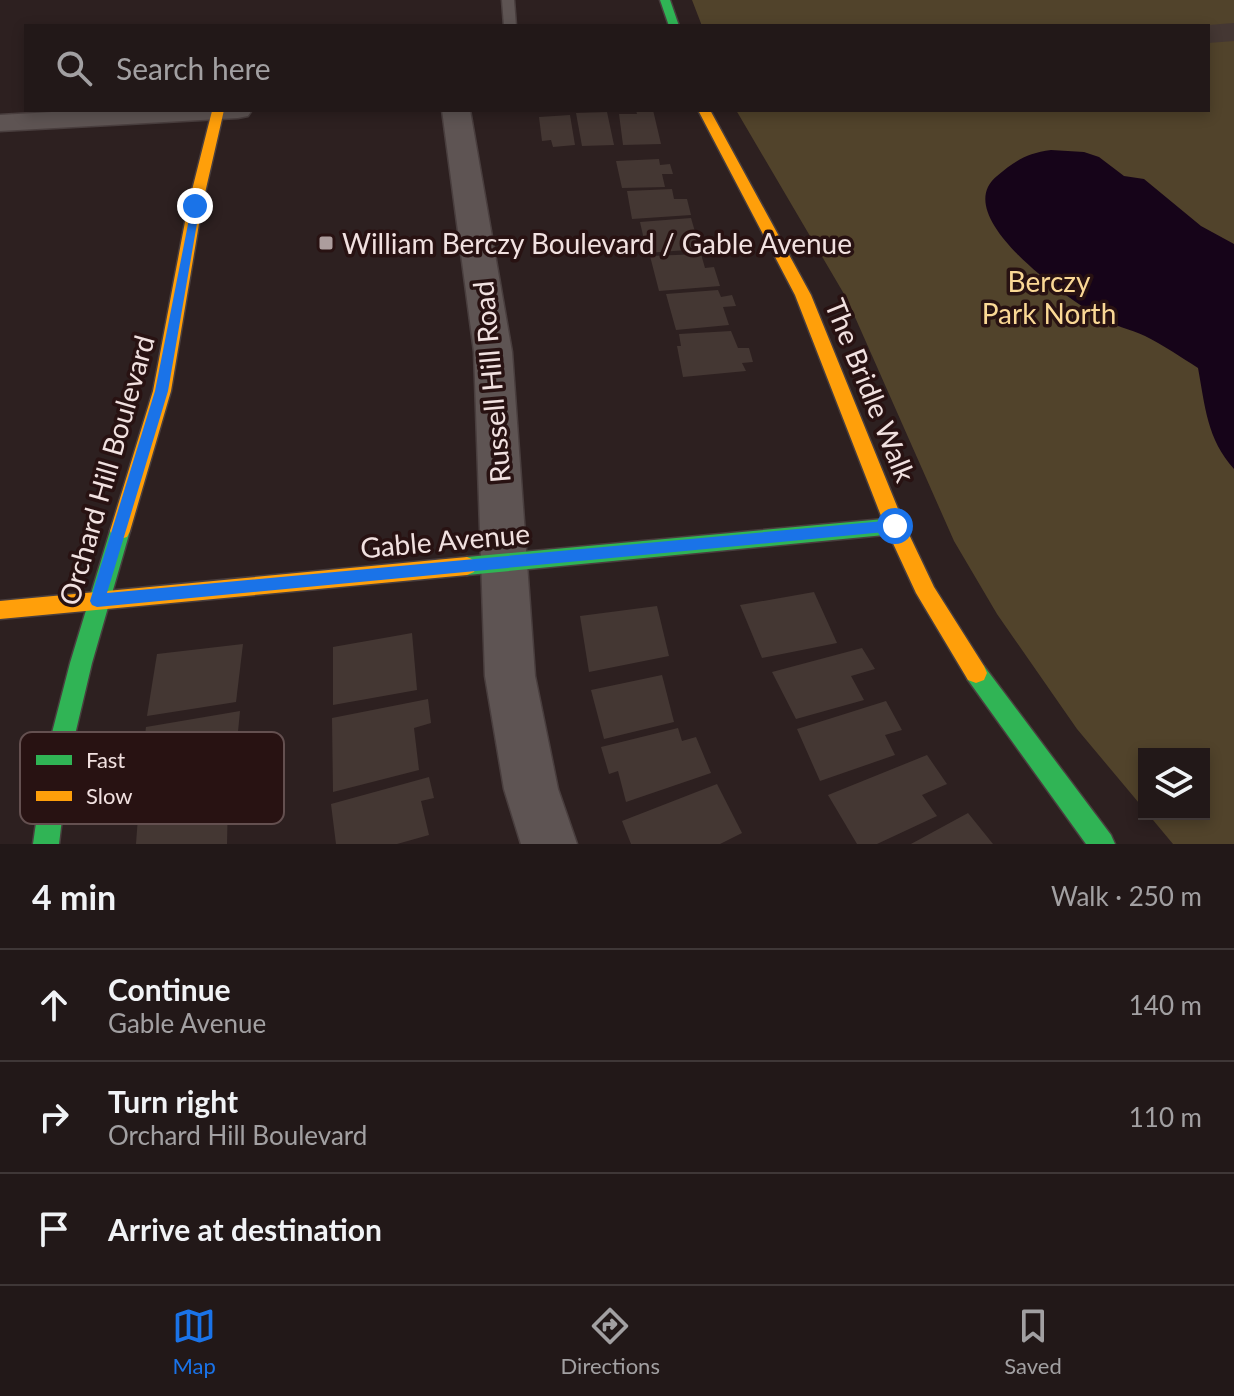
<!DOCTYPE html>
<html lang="en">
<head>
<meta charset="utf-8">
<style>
	body { margin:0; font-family:Lato,sans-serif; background:#2a2121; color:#f1f3f6 }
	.controls { position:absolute; right:24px; bottom:24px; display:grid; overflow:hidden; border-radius:0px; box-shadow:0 4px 12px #0003 }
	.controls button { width:72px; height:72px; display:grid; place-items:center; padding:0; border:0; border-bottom:2px solid #3f3737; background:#221818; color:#f1f3f6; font:40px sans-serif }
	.stop { position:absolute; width:24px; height:24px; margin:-18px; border:6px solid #1a73e8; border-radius:50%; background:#fff }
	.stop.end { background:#1a73e8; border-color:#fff; box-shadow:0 2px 8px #0008 }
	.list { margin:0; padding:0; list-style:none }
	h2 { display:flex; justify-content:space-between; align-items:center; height:104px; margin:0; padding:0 32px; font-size:34px }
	h2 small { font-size:26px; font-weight:400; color:#a2a0a2 }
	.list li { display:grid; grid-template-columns:52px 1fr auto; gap:24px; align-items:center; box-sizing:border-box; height:112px; padding:0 32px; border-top:2px solid #3f3737 }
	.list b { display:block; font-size:30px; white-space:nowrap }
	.list p { margin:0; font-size:26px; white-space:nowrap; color:#a2a0a2 }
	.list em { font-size:26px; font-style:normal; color:#a2a0a2 }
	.icon { flex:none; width:44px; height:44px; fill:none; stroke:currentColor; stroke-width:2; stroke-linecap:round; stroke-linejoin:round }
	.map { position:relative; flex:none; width:1234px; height:844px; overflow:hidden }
	.search { position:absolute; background:#221818; box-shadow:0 4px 12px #0003; left:24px; right:24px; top:24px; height:88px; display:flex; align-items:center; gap:20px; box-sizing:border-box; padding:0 28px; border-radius:0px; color:#a2a0a2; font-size:30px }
	.sheet { height:440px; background:#221818 }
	nav { display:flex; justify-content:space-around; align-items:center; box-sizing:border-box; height:112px; border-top:2px solid #3f3737; background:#221818; font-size:22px; color:#a2a0a2 }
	nav a { display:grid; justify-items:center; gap:4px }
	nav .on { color:#1a73e8 }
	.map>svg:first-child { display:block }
	.green { fill:#51432b }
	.water { fill:#160419 }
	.building { fill:#443733 }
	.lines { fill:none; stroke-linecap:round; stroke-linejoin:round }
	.lane-casing { stroke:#493e3e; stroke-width:3 }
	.street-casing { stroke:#493e3e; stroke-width:3 }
	.fast-casing { stroke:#493e3e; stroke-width:3 }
	.slow-casing { stroke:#493e3e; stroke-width:3 }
	.lane { fill:#5e5453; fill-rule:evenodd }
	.street { fill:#5e5453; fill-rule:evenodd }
	.fast { fill:#30b455; fill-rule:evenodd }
	.slow { fill:#ff9f0a; fill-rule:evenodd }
	.route { fill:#1a73e8 }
	.poi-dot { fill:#ac9d9d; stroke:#281212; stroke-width:3 }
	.labels { text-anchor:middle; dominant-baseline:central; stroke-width:7; stroke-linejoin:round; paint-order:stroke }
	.poi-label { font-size:28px; fill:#f1e1e0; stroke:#281212; text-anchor:start }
	.park-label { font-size:28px; fill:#fad895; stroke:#281212 }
	.street-label { font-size:28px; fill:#f1e1e0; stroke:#281212 }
	.key { fill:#281212; stroke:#645050; stroke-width:2 }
	.key-label { font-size:22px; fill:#f1e1e0 }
</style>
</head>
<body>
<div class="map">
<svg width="1234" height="844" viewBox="0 0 1234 844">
	<rect width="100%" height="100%" fill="#2d2020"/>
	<!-- green -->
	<polygon class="green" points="692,0 1234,0 1234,844 1173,844 1148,814 1204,814 1204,754 1144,754 1144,809 1077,729 997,614 954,541 847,299 736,110 1208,110 1208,26 702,26"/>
	<!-- water -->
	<path class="water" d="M1051,150L1084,152L1099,157L1124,176L1144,179L1201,226L1234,244V469C1207,439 1205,406 1198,368C1181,357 1163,345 1145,336C1130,329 1113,326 1099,317C1067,298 948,216 997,176C1015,161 1027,153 1051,150Z"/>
	<!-- building -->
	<g class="building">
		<polygon points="1234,23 1234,41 1208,43 1208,25"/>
		<polygon points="636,110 653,110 661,144 623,145 619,114 637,114"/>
		<polygon points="607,112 614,145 582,146 576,113"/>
		<polygon points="570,115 575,145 553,147 551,140 542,141 539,117"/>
		<polygon points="659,159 660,165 670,164 673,174 662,174 665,187 622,188 616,161"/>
		<polygon points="672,189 674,199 687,199 691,215 632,219 627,191"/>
		<polygon points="691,218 700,249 647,253 640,222"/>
		<polygon points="701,254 705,268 714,267 720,286 659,291 650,256"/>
		<polygon points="718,290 721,297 732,295 736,306 723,307 729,325 676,330 666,294"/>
		<polygon points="731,331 738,348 749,348 753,362 742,363 746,371 683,377 677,346 681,346 679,334"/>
		<polygon points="814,592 837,643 762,658 740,605"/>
		<polygon points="657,606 669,656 589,672 580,616"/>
		<polygon points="412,633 417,690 333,705 333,647"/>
		<polygon points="243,644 236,702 147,716 157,654"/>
		<polygon points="862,648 875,669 851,676 864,700 796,719 772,672"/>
		<polygon points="662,675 674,722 604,739 591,690"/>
		<polygon points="428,699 431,723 414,728 419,770 333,792 332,718"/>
		<polygon points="886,701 902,730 885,735 895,755 820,781 797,729"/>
		<polygon points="240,711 233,783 137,805 146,727"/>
		<polygon points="678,728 682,741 696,737 711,773 626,802 618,771 609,774 601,747"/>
		<polygon points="927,755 947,784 922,795 937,816 877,844 857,844 828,795"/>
		<polygon points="429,777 434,798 421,801 429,835 397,844 336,844 331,804"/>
		<polygon points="717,784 742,833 720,844 631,844 622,821"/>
		<polygon points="228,797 227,844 136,844 138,817"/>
		<polygon points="968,813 993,844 911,844"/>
	</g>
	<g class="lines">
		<defs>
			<polygon id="lane" points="502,0 514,0 516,26 504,26"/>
			<g id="street">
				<polygon points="85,110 252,110 248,116 238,118 0,131 0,115"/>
				<polygon points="442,110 470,110 512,352 535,676 558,789 577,844 521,844 504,789 485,676 474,352"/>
			</g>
			<g id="fast">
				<polygon points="660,0 670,0 679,26 669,26"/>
				<polygon points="895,518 902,520 905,526 902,532 895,534 467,575 460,572 457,566 460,560 467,557"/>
				<polygon points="120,523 127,525 130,531 92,663 69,760 59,844 33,844 45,760 70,663 110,531 113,525"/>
				<polygon points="976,663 984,666 1111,835 1115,844 1086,844 968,680 965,673 968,666"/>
			</g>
			<g id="slow">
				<polygon points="224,110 202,206 171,391 130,531 127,537 120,539 113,537 110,531 153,391 188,206 212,111"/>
				<polygon points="698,110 710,110 811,295 905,526 934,587 984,666 987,673 984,680 976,683 968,680 916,593 885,526 795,295"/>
				<polygon points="467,557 474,560 477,566 474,572 467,575 0,619 0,601"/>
			</g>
		</defs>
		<!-- lane casing -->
		<use href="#lane" class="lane-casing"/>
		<!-- street casing -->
		<use href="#street" class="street-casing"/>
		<!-- fast casing -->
		<use href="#fast" class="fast-casing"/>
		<!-- slow casing -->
		<use href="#slow" class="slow-casing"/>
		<!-- lane -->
		<use href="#lane" class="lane"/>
		<!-- street -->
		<use href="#street" class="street"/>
		<!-- fast -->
		<use href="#fast" class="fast"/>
		<!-- slow -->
		<use href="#slow" class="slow"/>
	</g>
	<!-- route -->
	<polygon class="route" points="192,204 200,206 168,391 107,593 895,520 902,526 895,531 97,607 92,605 90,601 155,391"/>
	<!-- markers -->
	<rect class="poi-dot" x="318" y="235" width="16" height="16" rx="4"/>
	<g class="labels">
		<!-- poi labels -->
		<g class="poi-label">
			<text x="342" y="243">William Berczy Boulevard / Gable Avenue</text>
		</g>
		<!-- park labels -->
		<g class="park-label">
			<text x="1049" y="281">Berczy<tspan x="1049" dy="32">Park North</tspan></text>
		</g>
		<!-- street labels -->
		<g class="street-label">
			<text transform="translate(491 382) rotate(-95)">Russell Hill Road</text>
			<text transform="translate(871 390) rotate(68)">The Bridle Walk</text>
			<text transform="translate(106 470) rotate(-74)">Orchard Hill Boulevard</text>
			<text transform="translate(445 540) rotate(-5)">Gable Avenue</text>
		</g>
	</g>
	<!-- legend -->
	<rect x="20" y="732" width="264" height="92" rx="12" class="key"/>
	<rect x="36" y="755" width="36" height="10" fill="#30b455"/>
	<rect x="36" y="791" width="36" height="10" fill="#ff9f0a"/>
	<g class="key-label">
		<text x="86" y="768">Fast</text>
		<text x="86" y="804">Slow</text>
	</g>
</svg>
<div class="controls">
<button><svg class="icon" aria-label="layers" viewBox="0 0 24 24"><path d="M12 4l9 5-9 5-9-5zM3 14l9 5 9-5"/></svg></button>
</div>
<div class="stop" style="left:895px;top:526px"></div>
<div class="stop end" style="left:195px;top:206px"></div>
<div class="search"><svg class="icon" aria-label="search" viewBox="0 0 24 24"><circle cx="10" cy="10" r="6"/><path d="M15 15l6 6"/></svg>Search here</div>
</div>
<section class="sheet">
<h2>4 min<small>Walk · 250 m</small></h2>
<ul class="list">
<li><svg class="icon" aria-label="ahead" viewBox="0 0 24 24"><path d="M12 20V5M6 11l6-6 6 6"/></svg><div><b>Continue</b><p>Gable Avenue</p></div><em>140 m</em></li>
<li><svg class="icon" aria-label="right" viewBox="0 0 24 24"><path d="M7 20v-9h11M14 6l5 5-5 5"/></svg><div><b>Turn right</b><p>Orchard Hill Boulevard</p></div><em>110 m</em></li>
<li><svg class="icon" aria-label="arrive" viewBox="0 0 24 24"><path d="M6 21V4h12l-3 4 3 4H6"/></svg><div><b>Arrive at destination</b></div></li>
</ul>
</section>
<nav>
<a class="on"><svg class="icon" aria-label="map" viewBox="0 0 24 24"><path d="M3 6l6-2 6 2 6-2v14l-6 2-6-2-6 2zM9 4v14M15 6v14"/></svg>Map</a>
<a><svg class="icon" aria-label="directions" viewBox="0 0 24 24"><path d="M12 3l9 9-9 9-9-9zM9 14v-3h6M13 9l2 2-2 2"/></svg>Directions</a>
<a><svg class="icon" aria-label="saved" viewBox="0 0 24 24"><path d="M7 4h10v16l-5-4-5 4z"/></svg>Saved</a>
</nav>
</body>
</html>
